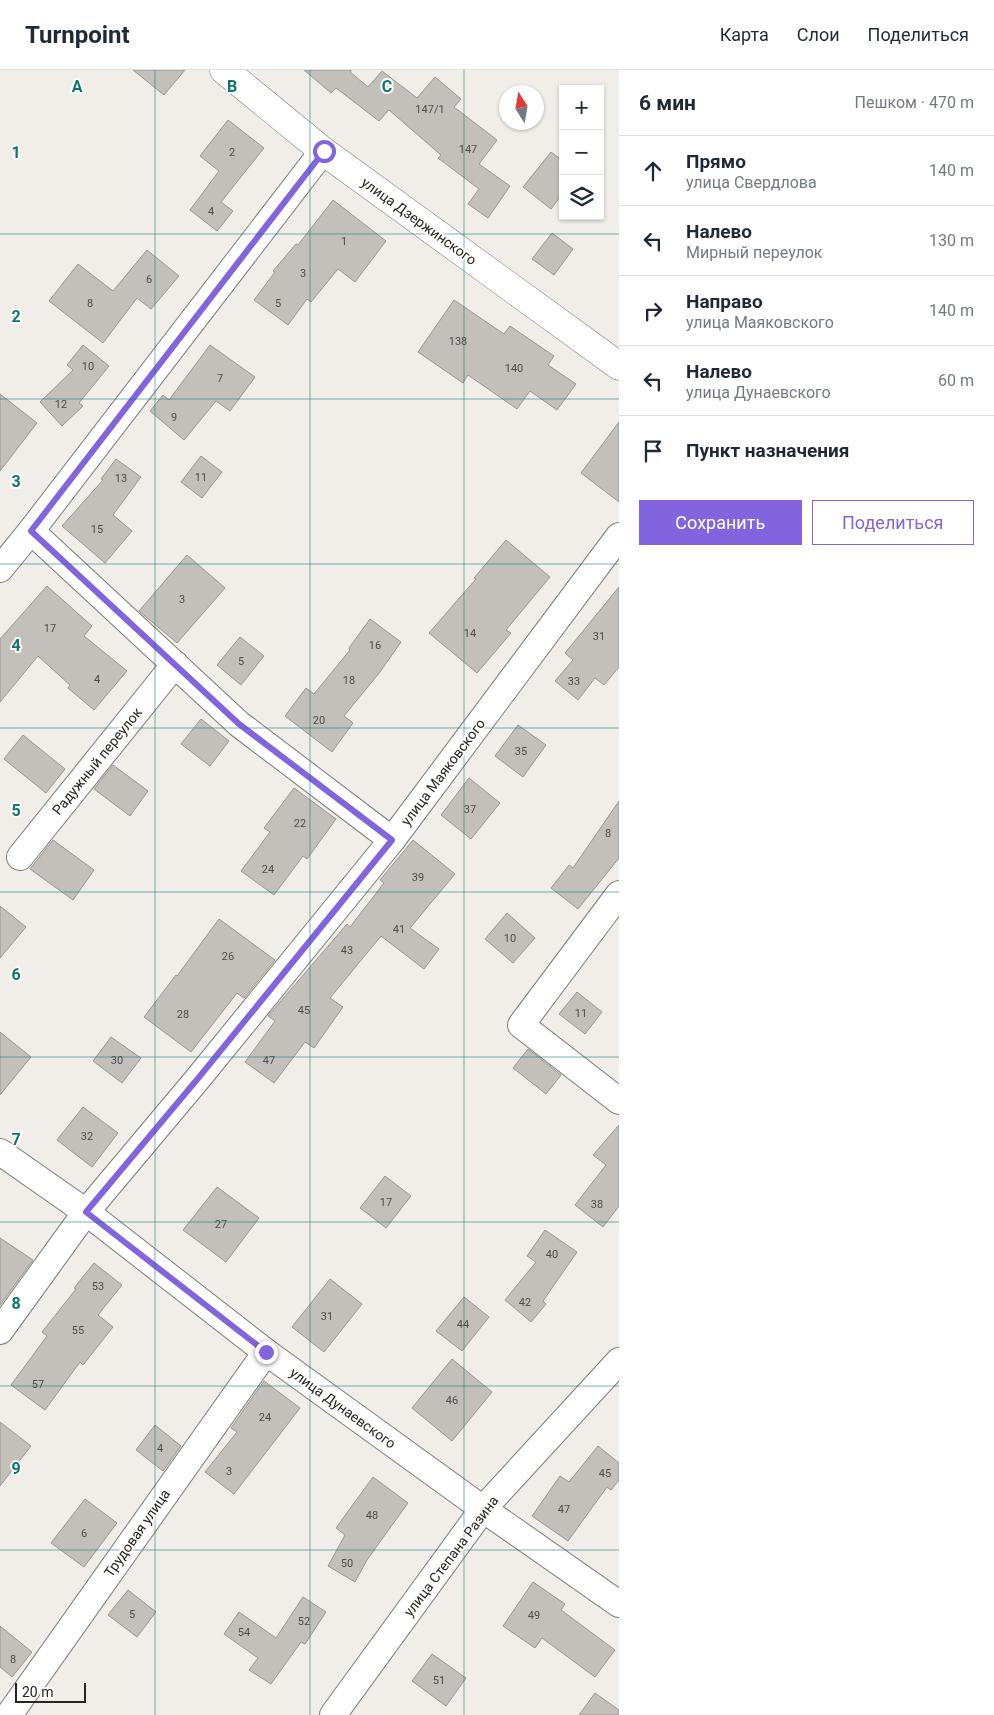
<!DOCTYPE html>
<html lang="ru">
<head>
<meta charset="utf-8">
<style>
	body { margin:0; font-family:Roboto,sans-serif; background:#f2f2f3; color:#1f2937 }
	.controls { position:absolute; right:15px; top:15px; display:grid; overflow:hidden; border-radius:0px; box-shadow:0 1px 4px #0004 }
	.controls button { width:45px; height:45px; display:grid; place-items:center; padding:0; border:0; border-bottom:1px solid #e0e1e3; background:#fff; color:#1f2937; font:25px sans-serif }
	.compass { position:absolute; left:499px; top:15px; width:45px; height:45px; border-radius:50%; background:#fff; box-shadow:0 1px 4px #0004; rotate:349deg }
	.scale { position:absolute; left:15px; bottom:12px; width:71px; box-sizing:border-box; padding-left:5px; border:2px solid #262523; border-top:0; font-size:14px; line-height:18px; white-space:nowrap; color:#262523; -webkit-text-stroke:4px #fefcf8; paint-order:stroke }
	.stop { position:absolute; width:15px; height:15px; margin:-11px; border:4px solid #8364df; border-radius:50%; background:#fff }
	.stop.end { background:#8364df; border-color:#fff; box-shadow:0 1px 5px #0008 }
	.list { margin:0; padding:0; list-style:none }
	h2 { display:flex; justify-content:space-between; align-items:center; height:65px; margin:0; padding:0 20px; font-size:21px }
	h2 small { font-size:16px; font-weight:400; color:#747a83 }
	.list li { display:grid; grid-template-columns:32px 1fr auto; gap:15px; align-items:center; box-sizing:border-box; height:70px; padding:0 20px; border-top:1px solid #e0e1e3 }
	.list b { display:block; font-size:19px; white-space:nowrap }
	.list p { margin:0; font-size:16px; white-space:nowrap; color:#747a83 }
	.list em { font-size:16px; font-style:normal; color:#747a83 }
	.actions { display:flex; gap:10px; padding:15px 20px }
	.actions a { flex:1; padding:11px 0; border:1px solid #8364df; border-radius:0px; text-align:center; font-size:18px; color:#8364df }
	.actions .main { background:#8364df; color:#fff }
	.icon { flex:none; width:28px; height:28px; fill:none; stroke:currentColor; stroke-width:2; stroke-linecap:round; stroke-linejoin:round }
	.map { position:relative; flex:none; width:619px; height:1645px; overflow:hidden }
	header { display:flex; align-items:center; gap:30px; box-sizing:border-box; height:70px; padding:0 25px; background:#fff; border-bottom:1px solid #e0e1e3 }
	header strong { font-size:24px }
	nav { display:flex; gap:28px; margin-inline-start:auto; font-size:18px }
	main { display:flex }
	aside { flex:1; background:#fff }
	.map>svg:first-child { display:block }
	.building { fill:#c3c0bc; stroke:#989693 }
	.lines { fill:none; stroke-linecap:round; stroke-linejoin:round }
	.minor-casing { stroke:#7d7b77; stroke-width:28 }
	.tertiary-casing { stroke:#7d7b77; stroke-width:29 }
	.minor { stroke:#fff; stroke-width:26 }
	.tertiary { stroke:#fff; stroke-width:28 }
	.route { stroke:#8364df; stroke-width:6 }
	.grid { fill:none; stroke:#0f766e; stroke-width:1; stroke-opacity:0.55 }
	.labels { text-anchor:middle; dominant-baseline:central; stroke-width:4; stroke-linejoin:round; paint-order:stroke }
	.number-label { font-size:11px; fill:#4d4c49 }
	.street-label { font-size:14px; fill:#262523; stroke:#fefcf8 }
	.grid-label { font-size:16px; text-anchor:middle; font-weight:bold; fill:#0f766e; stroke:#fefcf8; stroke-width:4; stroke-linejoin:round; paint-order:stroke }
</style>
</head>
<body>
<header>
<strong>Turnpoint</strong>
<nav><a>Карта</a><a>Слои</a><a>Поделиться</a></nav>
</header>
<main>
<div class="map">
<svg width="619" height="1645" viewBox="0 0 619 1645">
	<rect width="100%" height="100%" fill="#f1eeea"/>
	<!-- building -->
	<g class="building">
		<polygon points="133,0 185,0 164,25"/>
		<polygon points="304,0 352,0 350,2 368,17 382,1 417,28 435,7 461,29 454,37 497,70 479,94 510,116 488,148 468,134 479,119 438,88 441,85 389,40 379,51 336,18 331,23"/>
		<polygon points="228,50 264,78 221,132 233,141 217,161 190,140 219,101 200,86"/>
		<polygon points="551,82 563,91 563,123 551,139 523,117"/>
		<polygon points="333,130 386,171 355,212 338,199 311,232 307,229 288,255 254,230 275,202 273,201 296,174 298,175"/>
		<polygon points="552,163 573,179 554,205 532,189"/>
		<polygon points="147,180 179,206 151,239 137,228 103,273 49,231 78,194 113,221"/>
		<polygon points="454,230 504,264 510,256 554,286 548,295 576,314 557,340 530,321 517,339 468,305 463,313 418,282"/>
		<polygon points="83,275 109,296 79,333 83,336 62,356 40,332 73,300 67,295"/>
		<polygon points="210,275 255,307 230,341 216,331 184,370 150,341 163,325 169,330"/>
		<polygon points="0,324 37,353 0,401"/>
		<polygon points="619,352 619,432 581,403"/>
		<polygon points="201,386 222,402 202,428 181,412"/>
		<polygon points="116,389 141,407 113,445 132,461 105,493 62,456 103,410 101,409"/>
		<polygon points="506,470 550,507 506,560 511,563 477,603 429,563 476,509 474,508"/>
		<polygon points="187,485 225,518 177,573 139,541"/>
		<polygon points="47,516 92,556 84,566 127,601 94,640 68,618 70,615 38,586 0,632 0,569"/>
		<polygon points="619,517 619,597 604,615 595,608 578,630 555,611 573,590 565,583"/>
		<polygon points="370,549 401,572 380,602 344,646 353,653 332,682 285,646 306,618 314,624 350,580 349,578"/>
		<polygon points="240,567 264,586 241,615 217,595"/>
		<polygon points="201,649 229,671 210,696 181,674"/>
		<polygon points="518,655 546,675 523,707 495,686"/>
		<polygon points="23,665 65,699 46,723 4,689"/>
		<polygon points="113,695 148,721 130,746 94,719"/>
		<polygon points="469,708 500,733 471,769 441,745"/>
		<polygon points="294,718 336,749 307,789 303,786 274,825 241,801 270,762 264,758"/>
		<polygon points="619,731 619,788 578,839 551,818 569,795 573,798"/>
		<polygon points="53,770 94,800 73,830 30,799"/>
		<polygon points="413,770 455,804 410,858 439,879 424,899 381,866 330,928 343,937 314,978 305,972 274,1013 245,992 275,951 268,946 347,854 350,857 384,813 380,810"/>
		<polygon points="0,836 26,857 0,888"/>
		<polygon points="507,843 535,868 513,893 485,869"/>
		<polygon points="219,849 275,890 244,928 237,923 191,982 144,947 176,905 177,906"/>
		<polygon points="577,922 602,942 585,964 559,944"/>
		<polygon points="0,962 31,987 0,1025"/>
		<polygon points="111,967 141,988 122,1013 93,991"/>
		<polygon points="528,979 561,1005 546,1024 513,998"/>
		<polygon points="83,1037 118,1063 92,1097 57,1070"/>
		<polygon points="619,1055 619,1136 603,1157 575,1135 606,1095 593,1085"/>
		<polygon points="385,1106 411,1126 386,1158 360,1138"/>
		<polygon points="217,1117 259,1148 226,1192 183,1160"/>
		<polygon points="545,1160 577,1182 543,1231 546,1234 531,1252 505,1230 536,1192 527,1186"/>
		<polygon points="0,1168 33,1190 0,1235"/>
		<polygon points="94,1193 122,1215 98,1245 113,1257 83,1295 80,1292 45,1340 11,1315 47,1266 42,1262 76,1219 74,1218"/>
		<polygon points="330,1209 362,1234 324,1282 292,1257"/>
		<polygon points="464,1227 489,1247 462,1281 436,1261"/>
		<polygon points="452,1289 492,1322 452,1371 412,1338"/>
		<polygon points="264,1311 300,1338 234,1424 205,1402 237,1362 231,1358"/>
		<polygon points="0,1352 31,1376 0,1416"/>
		<polygon points="155,1355 181,1376 163,1401 136,1380"/>
		<polygon points="598,1376 619,1393 619,1410 611,1420 607,1417 568,1471 532,1446 560,1406 569,1412"/>
		<polygon points="373,1407 408,1433 367,1490 355,1512 328,1496 345,1465 336,1458"/>
		<polygon points="85,1429 117,1453 84,1497 51,1473"/>
		<polygon points="533,1512 565,1534 561,1540 615,1580 595,1607 542,1568 535,1578 503,1556"/>
		<polygon points="128,1520 156,1542 137,1567 108,1545"/>
		<polygon points="303,1527 326,1542 305,1574 301,1572 271,1614 249,1600 258,1588 224,1564 239,1542 276,1568"/>
		<polygon points="0,1556 32,1582 12,1607 0,1597"/>
		<polygon points="432,1584 466,1608 446,1636 412,1611"/>
		<polygon points="595,1623 619,1640 619,1645 579,1645"/>
	</g>
	<g class="lines">
		<defs>
			<g id="minor">
				<polyline points="31,461 239,654 392,770"/>
				<polyline points="0,499 31,461 323,81"/>
				<polyline points="20,787 175,594"/>
				<polyline points="619,824 521,955 619,1031"/>
				<polyline points="0,1082 86,1142 266,1282 483,1439 619,1534"/>
				<polyline points="0,1261 86,1142 200,1006 392,770 619,466"/>
				<polyline points="9,1645 266,1282"/>
				<polyline points="333,1645 483,1439 619,1291"/>
			</g>
			<polyline id="tertiary" points="224,0 323,81 619,296"/>
		</defs>
		<!-- minor casing -->
		<use href="#minor" class="minor-casing"/>
		<!-- tertiary casing -->
		<use href="#tertiary" class="tertiary-casing"/>
		<!-- minor -->
		<use href="#minor" class="minor"/>
		<!-- tertiary -->
		<use href="#tertiary" class="tertiary"/>
	</g>
	<g class="lines">
		<!-- route -->
		<polyline class="route" points="266,1282 86,1142 200,1006 392,770 239,654 31,461 324,81"/>
	</g>
	<!-- grid -->
	<path class="grid" d="M155,0V1645M310,0V1645M464,0V1645M0,164H619M0,329H619M0,494H619M0,658H619M0,822H619M0,987H619M0,1152H619M0,1316H619M0,1480H619"/>
	<g class="labels">
		<!-- number labels -->
		<g class="number-label">
			<text x="430" y="39">147/1</text>
			<text x="468" y="79">147</text>
			<text x="232" y="82">2</text>
			<text x="211" y="141">4</text>
			<text x="344" y="171">1</text>
			<text x="303" y="203">3</text>
			<text x="149" y="209">6</text>
			<text x="90" y="233">8</text>
			<text x="278" y="233">5</text>
			<text x="458" y="271">138</text>
			<text x="88" y="296">10</text>
			<text x="514" y="298">140</text>
			<text x="220" y="308">7</text>
			<text x="61" y="334">12</text>
			<text x="174" y="347">9</text>
			<text x="201" y="407">11</text>
			<text x="121" y="408">13</text>
			<text x="97" y="459">15</text>
			<text x="182" y="529">3</text>
			<text x="50" y="558">17</text>
			<text x="470" y="563">14</text>
			<text x="599" y="566">31</text>
			<text x="375" y="575">16</text>
			<text x="241" y="591">5</text>
			<text x="97" y="609">4</text>
			<text x="349" y="610">18</text>
			<text x="574" y="611">33</text>
			<text x="319" y="650">20</text>
			<text x="521" y="681">35</text>
			<text x="470" y="739">37</text>
			<text x="300" y="753">22</text>
			<text x="608" y="763">8</text>
			<text x="268" y="799">24</text>
			<text x="418" y="807">39</text>
			<text x="399" y="859">41</text>
			<text x="510" y="868">10</text>
			<text x="347" y="880">43</text>
			<text x="228" y="886">26</text>
			<text x="304" y="940">45</text>
			<text x="581" y="943">11</text>
			<text x="183" y="944">28</text>
			<text x="117" y="990">30</text>
			<text x="269" y="990">47</text>
			<text x="87" y="1066">32</text>
			<text x="386" y="1132">17</text>
			<text x="597" y="1134">38</text>
			<text x="221" y="1154">27</text>
			<text x="552" y="1184">40</text>
			<text x="98" y="1216">53</text>
			<text x="525" y="1232">42</text>
			<text x="327" y="1246">31</text>
			<text x="463" y="1254">44</text>
			<text x="78" y="1260">55</text>
			<text x="38" y="1314">57</text>
			<text x="452" y="1330">46</text>
			<text x="265" y="1347">24</text>
			<text x="160" y="1378">4</text>
			<text x="229" y="1401">3</text>
			<text x="605" y="1403">45</text>
			<text x="564" y="1439">47</text>
			<text x="372" y="1445">48</text>
			<text x="84" y="1463">6</text>
			<text x="347" y="1493">50</text>
			<text x="132" y="1544">5</text>
			<text x="534" y="1545">49</text>
			<text x="304" y="1551">52</text>
			<text x="244" y="1562">54</text>
			<text x="13" y="1589">8</text>
			<text x="439" y="1610">51</text>
		</g>
		<!-- street labels -->
		<g class="street-label">
			<text transform="translate(419 151) rotate(36)">улица Дзержинского</text>
			<text transform="translate(97 691) rotate(-51)">Радужный переулок</text>
			<text transform="translate(443 702) rotate(-53)">улица Маяковского</text>
			<text transform="translate(343 1338) rotate(36)">улица Дунаевского</text>
			<text transform="translate(137 1463) rotate(-55)">Трудовая улица</text>
			<text transform="translate(451 1486) rotate(-53)">улица Степана Разина</text>
		</g>
	</g>
	<g class="grid-label">
		<text x="77" y="22">A</text>
		<text x="232" y="22">B</text>
		<text x="387" y="22">C</text>
		<text x="16" y="88">1</text>
		<text x="16" y="252">2</text>
		<text x="16" y="417">3</text>
		<text x="16" y="581">4</text>
		<text x="16" y="746">5</text>
		<text x="16" y="910">6</text>
		<text x="16" y="1075">7</text>
		<text x="16" y="1239">8</text>
		<text x="16" y="1404">9</text>
	</g>
</svg>
<div class="controls">
<button>+</button>
<button>−</button>
<button><svg class="icon" aria-label="layers" viewBox="0 0 24 24"><path d="M12 4l9 5-9 5-9-5zM3 14l9 5 9-5"/></svg></button>
</div>
<svg class="compass" viewBox="-18 -18 36 36"><path d="M0-13l5 13h-10z" fill="#e53935"/><path d="M0 13l5-13h-10z" fill="#747a83"/></svg>
<div class="scale">20 m</div>
<div class="stop" style="left:324px;top:81px"></div>
<div class="stop end" style="left:266px;top:1282px"></div>
</div>
<aside>
<h2>6 мин<small>Пешком · 470 m</small></h2>
<ul class="list">
<li><svg class="icon" aria-label="ahead" viewBox="0 0 24 24"><path d="M12 20V5M6 11l6-6 6 6"/></svg><div><b>Прямо</b><p>улица Свердлова</p></div><em>140 m</em></li>
<li><svg class="icon" aria-label="left" viewBox="0 0 24 24"><path d="M17 20v-9H6M10 6l-5 5 5 5"/></svg><div><b>Налево</b><p>Мирный переулок</p></div><em>130 m</em></li>
<li><svg class="icon" aria-label="right" viewBox="0 0 24 24"><path d="M7 20v-9h11M14 6l5 5-5 5"/></svg><div><b>Направо</b><p>улица Маяковского</p></div><em>140 m</em></li>
<li><svg class="icon" aria-label="left" viewBox="0 0 24 24"><path d="M17 20v-9H6M10 6l-5 5 5 5"/></svg><div><b>Налево</b><p>улица Дунаевского</p></div><em>60 m</em></li>
<li><svg class="icon" aria-label="arrive" viewBox="0 0 24 24"><path d="M6 21V4h12l-3 4 3 4H6"/></svg><div><b>Пункт назначения</b></div></li>
</ul>
<div class="actions"><a class="main">Сохранить</a><a>Поделиться</a></div>
</aside>
</main>
</body>
</html>
